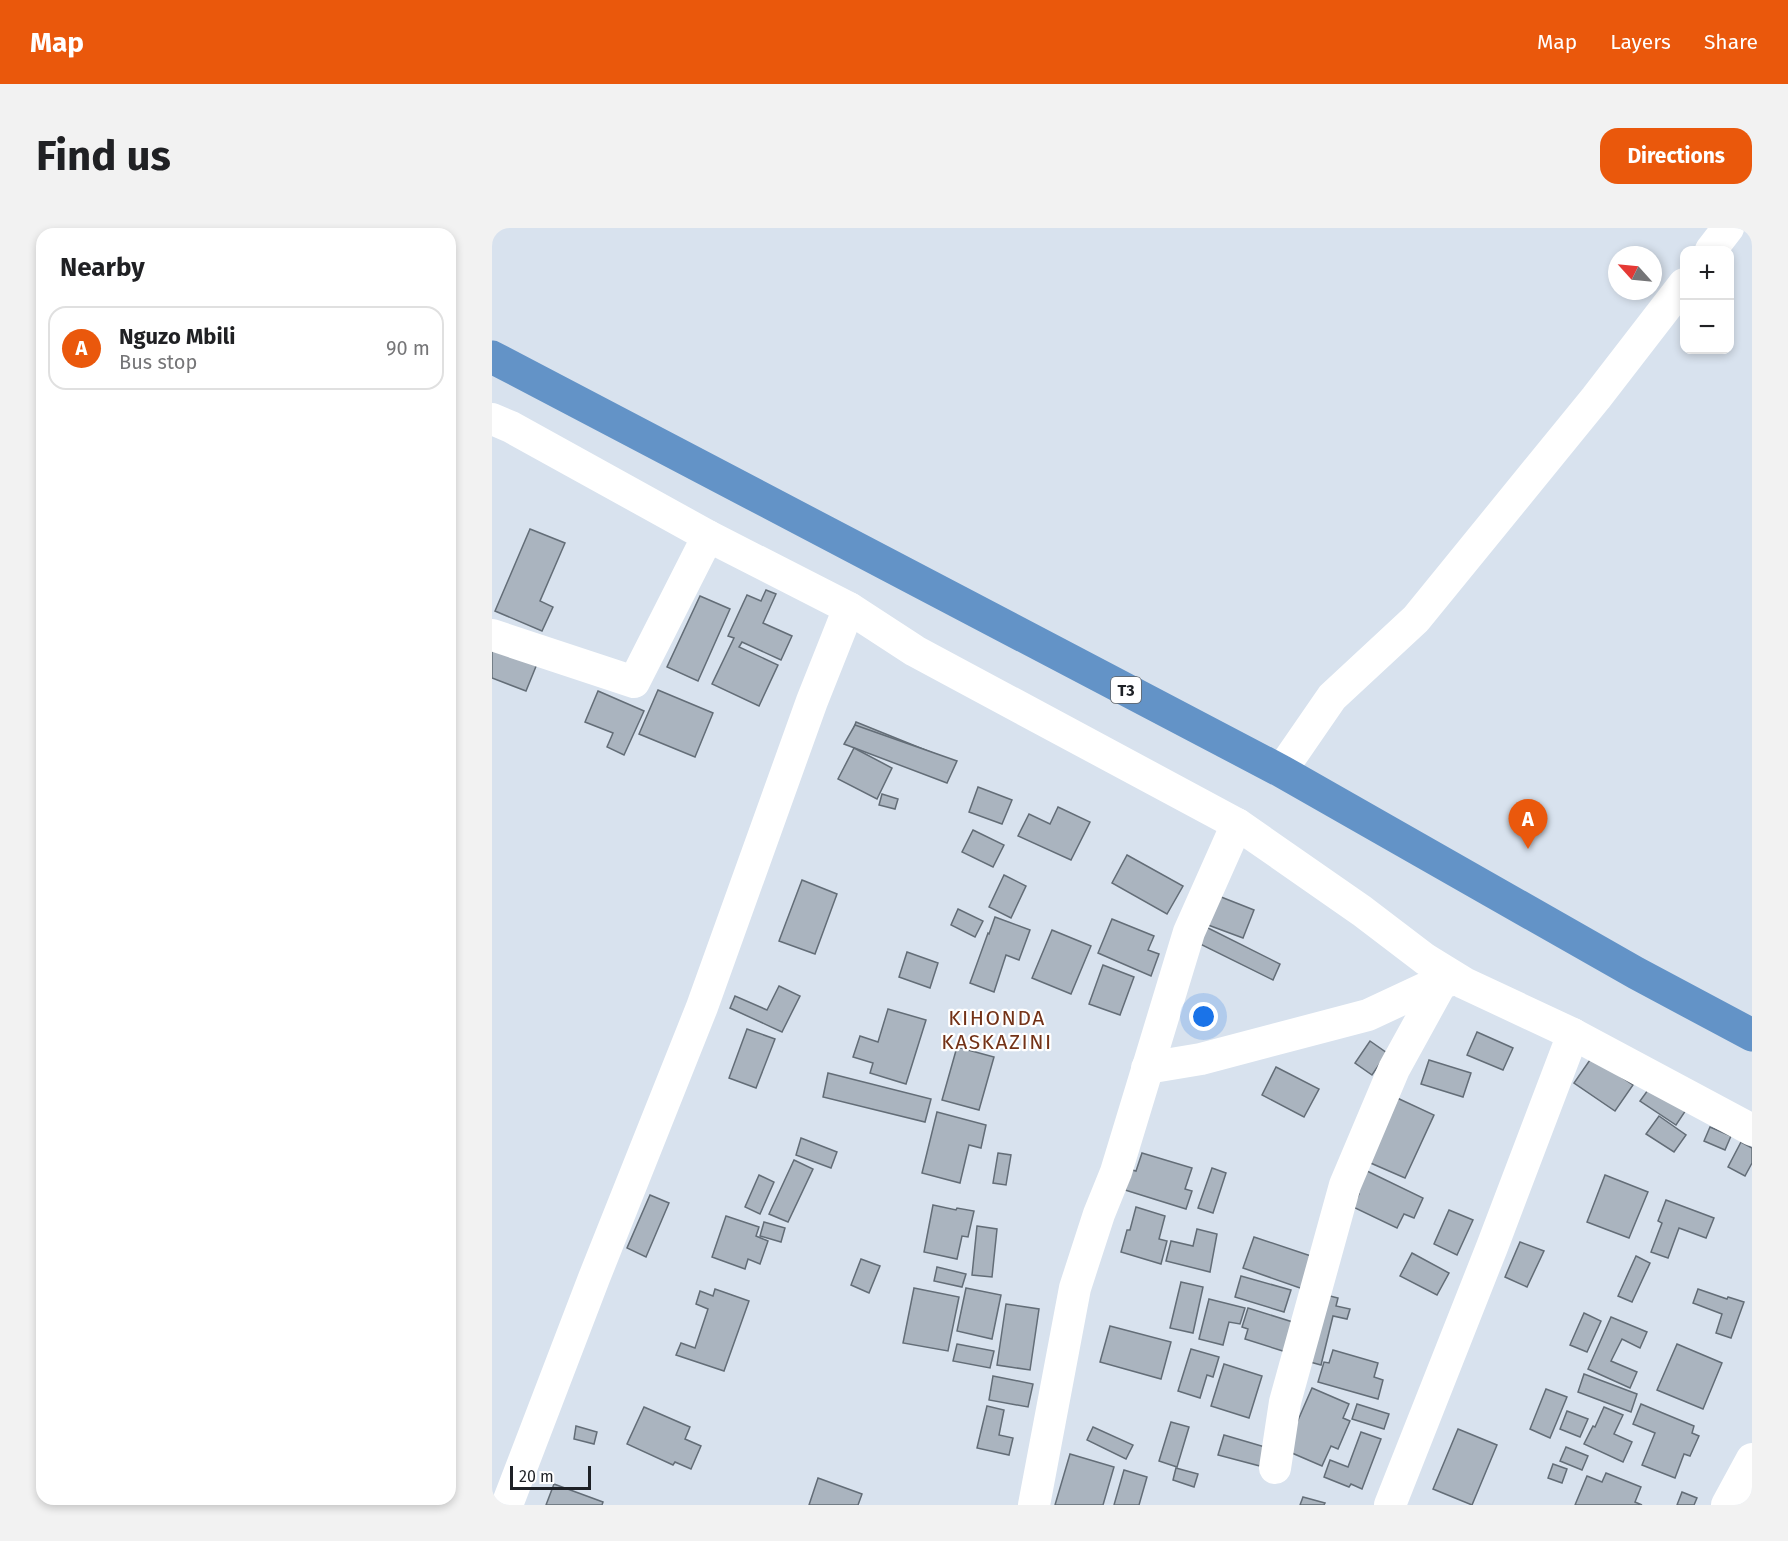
<!DOCTYPE html>
<html lang="en">
<head>
<meta charset="utf-8">
<style>
	body { margin:0; font-family:"Fira Sans",sans-serif; background:#f2f2f2; color:#202124 }
	.controls { position:absolute; right:18px; top:18px; display:grid; overflow:hidden; border-radius:12px; box-shadow:0 3px 9px #0003 }
	.controls button { width:54px; height:54px; display:grid; place-items:center; padding:0; border:0; border-bottom:2px solid #e0e0e0; background:#fff; color:#202124; font:30px sans-serif }
	.compass { position:absolute; left:1116px; top:18px; width:54px; height:54px; border-radius:50%; background:#fff; box-shadow:0 3px 9px #0003; rotate:297deg }
	.scale { position:absolute; left:18px; bottom:15px; width:81px; box-sizing:border-box; padding-left:6px; border:3px solid #1e2126; border-top:0; font-size:16px; line-height:21px; white-space:nowrap; color:#1e2126; -webkit-text-stroke:4px #fff; paint-order:stroke }
	.you { position:absolute; left:712px; top:789px; width:21px; height:21px; margin:-15px; border:4px solid #fff; border-radius:50%; background:#1a73e8; box-shadow:0 0 0 9px #1a73e833 }
	.badge { display:grid; place-items:center; width:39px; height:39px; border-radius:50%; background:#ea580c; color:#fff; font-size:20px; font-weight:700 }
	.pin { position:absolute; translate:-50% -50px; filter:drop-shadow(0 2px 3px #0008) }
	.pin::after { content:''; position:absolute; top:32px; width:21px; height:18px; background:inherit; clip-path:polygon(0 0,100% 0,50% 100%) }
	.list { margin:0; padding:0; list-style:none }
	h2 { display:flex; justify-content:space-between; align-items:center; height:78px; margin:0; padding:0 24px; font-size:26px }
	h2 small { font-size:20px; font-weight:400; color:#757577 }
	.list li { display:grid; grid-template-columns:39px 1fr auto; gap:18px; align-items:center; box-sizing:border-box; height:84px; margin:0 12px 12px; padding:0 12px; border:2px solid #e0e0e0; border-radius:18px }
	.list b { display:block; font-size:22px; white-space:nowrap }
	.list p { margin:0; font-size:20px; white-space:nowrap; color:#757577 }
	.list em { font-size:20px; font-style:normal; color:#757577 }
	.map { position:relative; flex:none; width:1260px; height:1277px; overflow:hidden; border-radius:18px }
	header { display:flex; align-items:center; gap:36px; box-sizing:border-box; height:84px; padding:0 30px; background:#ea580c; color:#fff }
	header strong { font-size:28px }
	nav { display:flex; gap:33px; margin-inline-start:auto; font-size:21px }
	.intro { display:flex; align-items:center; justify-content:space-between; box-sizing:border-box; height:144px; padding:0 36px }
	h1 { margin:0; font-size:42px }
	.button { padding:15px 27px; border-radius:18px; background:#ea580c; color:#fff; font-size:21px; font-weight:700 }
	main { display:flex; gap:36px; padding:0 36px }
	aside { flex:1; background:#fff; border-radius:18px; box-shadow:0 3px 9px #0003 }
	.map>svg:first-child { display:block }
	.building { fill:#aab4bf; stroke:#636d77; stroke-width:1.5 }
	.lines { fill:none; stroke-linecap:round; stroke-linejoin:round }
	.minor { stroke:#fff; stroke-width:32 }
	.highway { stroke:#6393c7; stroke-width:33 }
	.labels { text-anchor:middle; dominant-baseline:central; stroke-width:4.5; stroke-linejoin:round; paint-order:stroke }
	.shield { fill:#fff; stroke:#626467; stroke-width:1.5 }
	.shield-label { font-size:16px; font-weight:bold; fill:#1e2126 }
	.quarter-label { font-size:21px; letter-spacing:1.5px; fill:#733217; stroke:#fff }
</style>
</head>
<body>
<header>
<strong>Map</strong>
<nav><a>Map</a><a>Layers</a><a>Share</a></nav>
</header>
<div class="intro"><h1>Find us</h1><a class="button">Directions</a></div>
<main>
<aside>
<h2>Nearby<small></small></h2>
<ul class="list">
<li><span class="badge">A</span><div><b>Nguzo Mbili</b><p>Bus stop</p></div><em>90 m</em></li>
</ul>
</aside>
<div class="map">
<svg width="1260" height="1277" viewBox="0 0 1260 1277">
	<rect width="100%" height="100%" fill="#d8e2ee"/>
	<!-- building -->
	<g class="building">
		<polygon points="38,301 73,315 48,373 61,379 50,403 3,383"/>
		<polygon points="274,362 284,366 271,395 300,408 289,432 250,414 247,419 286,437 267,478 220,456 242,410 236,408 255,367 269,373"/>
		<polygon points="208,368 238,381 206,453 175,439"/>
		<polygon points="0,408 49,426 34,463 0,450"/>
		<polygon points="166,462 221,485 203,529 147,506"/>
		<polygon points="106,463 152,483 132,527 115,519 121,505 93,494"/>
		<polygon points="364,494 458,532 450,552 356,515"/>
		<polygon points="363,497 465,533 455,555 352,516"/>
		<polygon points="362,520 400,540 385,571 346,551"/>
		<polygon points="486,559 520,572 510,596 477,584"/>
		<polygon points="390,566 406,571 403,581 387,577"/>
		<polygon points="566,579 598,594 579,632 526,608 537,586 558,596"/>
		<polygon points="481,602 512,617 501,639 470,624"/>
		<polygon points="635,627 691,658 675,686 620,655"/>
		<polygon points="512,647 534,658 519,690 497,679"/>
		<polygon points="310,652 345,666 323,726 287,713"/>
		<polygon points="719,665 762,682 751,710 708,694"/>
		<polygon points="466,681 491,693 483,709 459,697"/>
		<polygon points="503,689 538,702 527,732 514,727 502,764 478,755 496,705 497,706"/>
		<polygon points="620,691 662,708 656,722 667,726 659,748 606,725"/>
		<polygon points="710,697 788,736 781,752 702,713"/>
		<polygon points="560,702 599,718 579,766 540,750"/>
		<polygon points="415,724 446,735 438,760 407,749"/>
		<polygon points="611,737 642,749 628,787 597,776"/>
		<polygon points="287,758 308,768 290,804 238,780 243,768 275,782"/>
		<polygon points="396,781 434,792 414,856 378,845 381,835 361,829 368,808 386,814"/>
		<polygon points="255,801 283,811 264,860 237,850"/>
		<polygon points="985,804 1021,820 1011,842 975,827"/>
		<polygon points="878,813 895,825 880,847 863,835"/>
		<polygon points="465,819 502,829 487,882 450,872"/>
		<polygon points="1100,829 1141,857 1123,883 1082,855"/>
		<polygon points="937,832 979,845 971,869 929,856"/>
		<polygon points="784,839 827,861 812,889 770,867"/>
		<polygon points="336,845 439,871 433,894 331,869"/>
		<polygon points="1161,855 1196,879 1184,897 1148,873"/>
		<polygon points="903,869 942,887 913,950 874,933"/>
		<polygon points="445,884 494,897 489,920 477,917 468,955 430,945"/>
		<polygon points="1167,888 1194,907 1182,924 1154,906"/>
		<polygon points="1218,899 1239,908 1233,922 1212,913"/>
		<polygon points="309,910 345,924 339,940 304,927"/>
		<polygon points="1249,914 1260,920 1260,935 1253,948 1236,939"/>
		<polygon points="506,925 519,927 514,957 501,955"/>
		<polygon points="650,925 700,940 693,961 700,963 694,981 633,962 640,942 644,943"/>
		<polygon points="302,932 321,941 296,994 277,986"/>
		<polygon points="720,940 734,945 721,985 706,980"/>
		<polygon points="875,943 931,970 922,990 912,986 905,1000 861,979 867,966 864,965"/>
		<polygon points="267,947 282,954 268,986 253,979"/>
		<polygon points="1113,947 1156,964 1137,1010 1095,994"/>
		<polygon points="158,967 177,975 154,1029 135,1020"/>
		<polygon points="1174,972 1222,990 1214,1010 1187,1000 1176,1030 1159,1024 1170,995 1166,993"/>
		<polygon points="441,977 464,982 465,980 482,983 476,1009 470,1008 465,1031 432,1024"/>
		<polygon points="644,979 673,988 667,1011 675,1013 669,1036 629,1024 635,1002 638,1002"/>
		<polygon points="957,982 981,992 965,1027 942,1016"/>
		<polygon points="234,988 267,999 264,1008 276,1013 268,1036 256,1031 253,1041 220,1029"/>
		<polygon points="272,994 293,1000 289,1014 268,1008"/>
		<polygon points="485,998 505,1001 500,1049 480,1047"/>
		<polygon points="705,1001 725,1006 718,1044 674,1033 679,1013 701,1018"/>
		<polygon points="762,1009 822,1029 811,1061 751,1040"/>
		<polygon points="1028,1014 1052,1023 1035,1059 1013,1049"/>
		<polygon points="920,1025 957,1045 945,1067 908,1048"/>
		<polygon points="1144,1028 1158,1035 1140,1074 1126,1068"/>
		<polygon points="369,1031 388,1038 377,1065 359,1057"/>
		<polygon points="445,1039 474,1046 470,1059 442,1053"/>
		<polygon points="749,1048 799,1062 792,1084 743,1069"/>
		<polygon points="689,1054 711,1059 701,1105 678,1100"/>
		<polygon points="422,1060 467,1069 456,1123 411,1115"/>
		<polygon points="474,1060 509,1067 500,1111 465,1103"/>
		<polygon points="223,1061 257,1073 232,1143 184,1127 189,1115 203,1120 216,1081 204,1076 208,1063 221,1068"/>
		<polygon points="1206,1061 1235,1071 1236,1069 1252,1074 1239,1110 1224,1105 1230,1086 1201,1075"/>
		<polygon points="834,1067 846,1070 844,1078 858,1081 855,1091 841,1088 829,1137 818,1134"/>
		<polygon points="717,1071 753,1080 748,1096 737,1094 731,1117 707,1111"/>
		<polygon points="514,1076 547,1081 538,1142 505,1137"/>
		<polygon points="756,1080 804,1095 794,1124 753,1111 756,1101 750,1099"/>
		<polygon points="1092,1085 1109,1093 1095,1124 1078,1117"/>
		<polygon points="1119,1089 1155,1104 1148,1120 1130,1111 1119,1133 1145,1144 1138,1160 1096,1141"/>
		<polygon points="618,1098 679,1114 669,1151 608,1134"/>
		<polygon points="465,1116 502,1123 498,1140 461,1133"/>
		<polygon points="1185,1116 1230,1135 1211,1181 1165,1162"/>
		<polygon points="699,1121 727,1129 721,1149 715,1147 708,1170 686,1163"/>
		<polygon points="841,1122 886,1135 882,1149 891,1152 886,1171 826,1154 832,1134 837,1135"/>
		<polygon points="732,1136 770,1148 757,1190 719,1178"/>
		<polygon points="1092,1146 1145,1166 1139,1184 1086,1164"/>
		<polygon points="501,1148 541,1156 536,1179 497,1172"/>
		<polygon points="820,1160 857,1176 851,1190 858,1193 846,1221 839,1218 830,1238 793,1222"/>
		<polygon points="1054,1161 1075,1169 1058,1210 1038,1201"/>
		<polygon points="865,1176 897,1186 892,1201 860,1191"/>
		<polygon points="1149,1176 1202,1198 1200,1205 1207,1208 1198,1228 1192,1226 1183,1250 1150,1237 1163,1205 1141,1196"/>
		<polygon points="495,1178 512,1182 507,1207 521,1210 517,1227 485,1220"/>
		<polygon points="152,1179 198,1199 193,1211 209,1218 199,1241 183,1234 181,1237 135,1216"/>
		<polygon points="1112,1179 1131,1187 1122,1206 1140,1214 1131,1234 1092,1216 1101,1198 1103,1199"/>
		<polygon points="1075,1183 1096,1191 1088,1209 1068,1201"/>
		<polygon points="679,1194 697,1199 685,1239 667,1233"/>
		<polygon points="84,1198 105,1204 102,1216 82,1211"/>
		<polygon points="601,1199 641,1217 634,1231 595,1212"/>
		<polygon points="966,1201 1005,1217 980,1277 941,1261"/>
		<polygon points="869,1204 889,1211 870,1261 859,1256 857,1259 832,1249 838,1232 856,1239"/>
		<polygon points="732,1207 773,1219 768,1238 726,1227"/>
		<polygon points="1074,1219 1096,1228 1090,1242 1068,1233"/>
		<polygon points="578,1226 622,1239 611,1277 563,1277"/>
		<polygon points="1061,1236 1075,1241 1070,1255 1056,1250"/>
		<polygon points="684,1240 706,1246 702,1259 681,1252"/>
		<polygon points="632,1242 655,1249 647,1277 622,1277"/>
		<polygon points="1114,1245 1149,1259 1143,1274 1150,1277 1083,1277 1095,1248 1110,1254"/>
		<polygon points="326,1250 370,1266 366,1277 317,1277"/>
		<polygon points="62,1256 111,1274 110,1277 54,1277"/>
		<polygon points="1190,1264 1205,1270 1202,1277 1185,1277"/>
		<polygon points="811,1269 833,1275 832,1277 808,1277"/>
	</g>
	<g class="lines">
		<!-- minor -->
		<g class="minor">
			<polyline points="1219,22 1236,0"/>
			<polyline points="0,191 19,199 216,308 357,380 423,423 745,596 870,683 933,731 972,755 1081,806 1260,902"/>
			<polyline points="0,407 142,454 216,308"/>
			<polyline points="789,543 840,469 924,391 1104,170 1192,56"/>
			<polyline points="655,840 709,831 876,787 951,752 957,753"/>
			<polyline points="783,1240 793,1174 853,957 902,841 951,752"/>
			<polyline points="15,1277 102,1050 210,779 320,473 357,380"/>
			<polyline points="542,1277 583,1060 607,986 624,944 697,704 745,596"/>
			<polyline points="898,1277 1000,1019 1081,806"/>
			<polyline points="1235,1277 1260,1231"/>
		</g>
		<!-- highway -->
		<polyline class="highway" points="0,129 789,543 1144,745 1260,807"/>
	</g>
	<g class="labels">
		<!-- shield labels -->
		<rect class="shield" x="619" y="449" width="30" height="26" rx="4.5"/>
		<g class="shield-label">
			<text x="634" y="462">T3</text>
		</g>
		<!-- quarter labels -->
		<g class="quarter-label">
			<text x="505" y="790">KIHONDA<tspan x="505" dy="24">KASKAZINI</tspan></text>
		</g>
	</g>
</svg>
<div class="controls">
<button>+</button>
<button>−</button>
</div>
<svg class="compass" viewBox="-18 -18 36 36"><path d="M0-13l5 13h-10z" fill="#e53935"/><path d="M0 13l5-13h-10z" fill="#757577"/></svg>
<div class="scale">20 m</div>
<div class="you"></div>
<div class="pin badge" style="left:1036px;top:621px">A</div>
</div>
</main>
</body>
</html>
